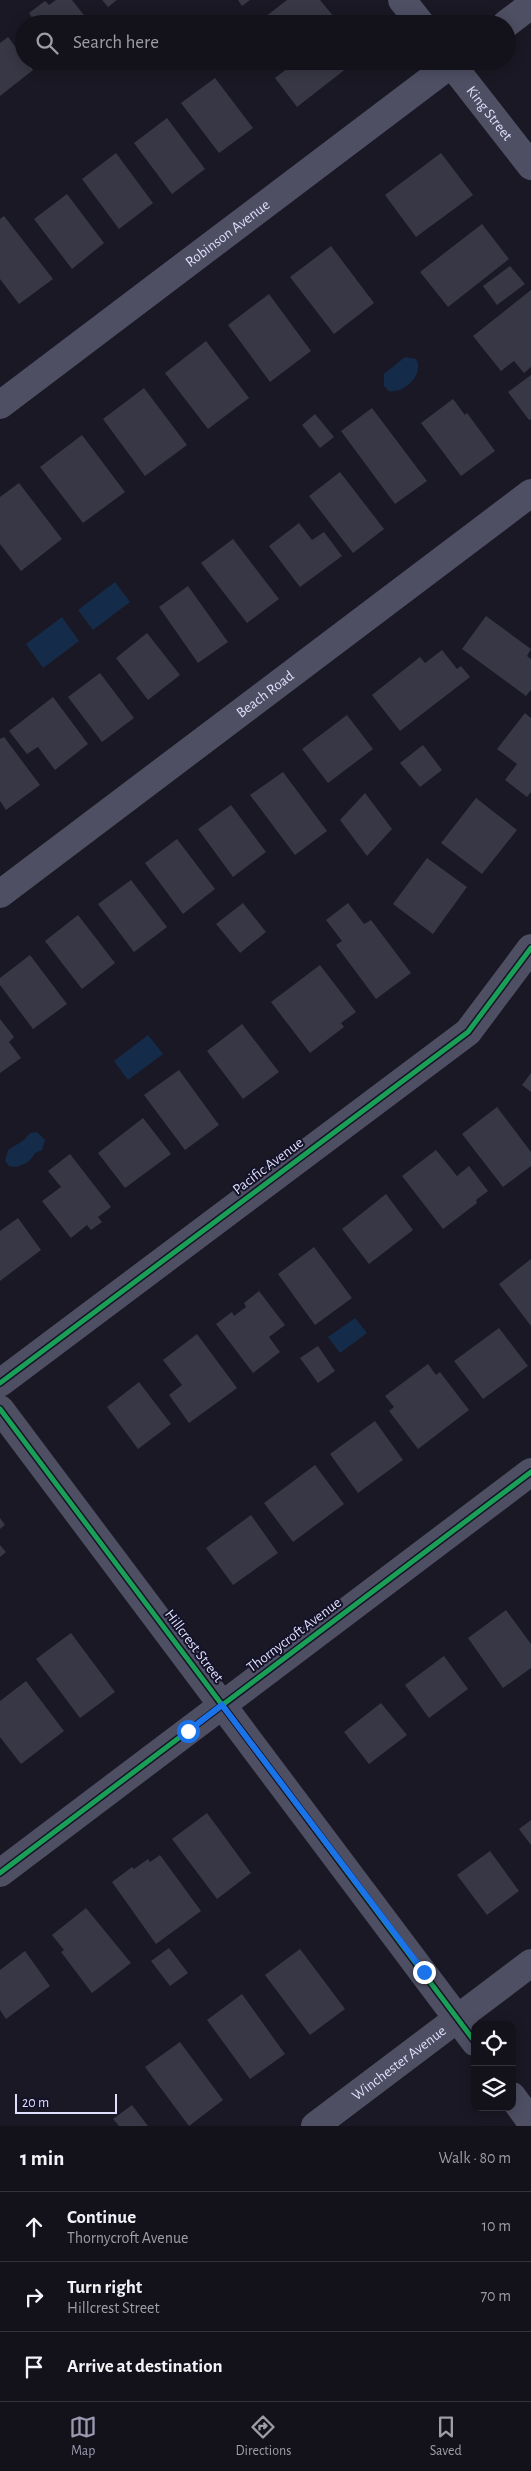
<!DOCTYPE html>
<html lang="en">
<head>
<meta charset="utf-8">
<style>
	body { margin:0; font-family:"Alegreya Sans",sans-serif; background:#1c1b24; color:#f1f3f6 }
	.controls { position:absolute; right:15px; bottom:15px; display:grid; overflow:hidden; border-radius:10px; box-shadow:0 2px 12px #0003 }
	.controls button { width:45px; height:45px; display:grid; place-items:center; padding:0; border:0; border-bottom:1px solid #32323a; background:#13121b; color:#f1f3f6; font:25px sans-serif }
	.scale { position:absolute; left:15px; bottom:12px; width:102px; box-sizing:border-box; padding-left:5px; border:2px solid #dfdefc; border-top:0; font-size:14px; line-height:18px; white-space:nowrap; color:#dfdefc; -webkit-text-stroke:4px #151329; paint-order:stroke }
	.stop { position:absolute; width:15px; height:15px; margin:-11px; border:4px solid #1a73e8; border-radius:50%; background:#fff }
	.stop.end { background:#1a73e8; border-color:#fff; box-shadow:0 1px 5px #0008 }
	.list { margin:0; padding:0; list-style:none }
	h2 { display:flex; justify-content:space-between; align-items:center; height:65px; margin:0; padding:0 20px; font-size:21px }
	h2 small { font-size:16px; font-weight:400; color:#9d9ea3 }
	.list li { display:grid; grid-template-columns:32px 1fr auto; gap:15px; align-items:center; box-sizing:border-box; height:70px; padding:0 20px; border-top:1px solid #32323a }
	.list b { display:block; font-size:19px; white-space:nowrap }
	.list p { margin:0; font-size:16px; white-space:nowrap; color:#9d9ea3 }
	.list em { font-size:16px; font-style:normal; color:#9d9ea3 }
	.icon { flex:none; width:28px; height:28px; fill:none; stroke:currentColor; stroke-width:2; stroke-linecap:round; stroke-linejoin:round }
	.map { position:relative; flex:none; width:531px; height:2126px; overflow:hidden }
	.search { position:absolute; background:#13121b; box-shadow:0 2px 12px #0003; left:15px; right:15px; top:15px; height:55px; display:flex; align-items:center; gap:12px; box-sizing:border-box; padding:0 18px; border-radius:28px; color:#9d9ea3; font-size:19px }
	.sheet { height:275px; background:#13121b }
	nav { display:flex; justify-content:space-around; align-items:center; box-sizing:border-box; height:70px; border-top:1px solid #32323a; background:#13121b; font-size:14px; color:#9d9ea3 }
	nav a { display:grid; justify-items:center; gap:2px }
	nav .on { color:#9a99b0 }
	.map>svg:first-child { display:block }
	.water { fill:#142c49 }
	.building { fill:#383745 }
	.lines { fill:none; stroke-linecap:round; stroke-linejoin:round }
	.street { stroke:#4f4f64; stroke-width:28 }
	.cycleway-casing { stroke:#151329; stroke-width:8 }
	.cycleway { stroke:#1a9f57; stroke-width:5 }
	.route { stroke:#1a73e8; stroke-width:6 }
	.labels { text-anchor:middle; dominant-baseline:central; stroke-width:4; stroke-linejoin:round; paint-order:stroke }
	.street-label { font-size:15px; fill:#dfdefc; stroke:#151329 }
</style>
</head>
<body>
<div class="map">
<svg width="531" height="2126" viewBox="0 0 531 2126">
	<rect width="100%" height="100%" fill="#191824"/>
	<!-- water -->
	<g class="water">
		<path d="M405,357L416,359C425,374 404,394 389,391L384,386V374Z"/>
		<polygon points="115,582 130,602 93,630 78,610"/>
		<polygon points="62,617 79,641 43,668 26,644"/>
		<polygon points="148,1035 163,1054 128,1080 114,1061"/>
		<path d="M37,1132L45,1140L42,1150L35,1153C31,1162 19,1169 9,1166L5,1161L8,1150L24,1140L30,1133Z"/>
		<polygon points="355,1318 367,1333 340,1353 328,1337"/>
	</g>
	<!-- building -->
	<g class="building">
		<polygon points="56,0 72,0 91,24 27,24 33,19 29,13 45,1 49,5"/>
		<polygon points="102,0 117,0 108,7"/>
		<polygon points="238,0 250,0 242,6"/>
		<polygon points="287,0 320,0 334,17 325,24 256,24"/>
		<polygon points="8,37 24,58 24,61 27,61 33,70 0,96 0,43"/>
		<polygon points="261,61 276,61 266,69"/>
		<polygon points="297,61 356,61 297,107 275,78"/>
		<polygon points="215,78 253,128 219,153 181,103"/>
		<polygon points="167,118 205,169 172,194 134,143"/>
		<polygon points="116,153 153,203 119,229 82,179"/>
		<polygon points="441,153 473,195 416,237 385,195"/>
		<polygon points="67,194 104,243 72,269 34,219"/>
		<polygon points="4,216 53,279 19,304 0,279 0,219"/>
		<polygon points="482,224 509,259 448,307 420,272"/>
		<polygon points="331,246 374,303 334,334 290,277"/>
		<polygon points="510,266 525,284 497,305 483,286"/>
		<polygon points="531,290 531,367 524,373 514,361 501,371 473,336"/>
		<polygon points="269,294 311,351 270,382 228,325"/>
		<polygon points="206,341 249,398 208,429 165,373"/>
		<polygon points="531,375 531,419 529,420 508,392"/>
		<polygon points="144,388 187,445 145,476 103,419"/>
		<polygon points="453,399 465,415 467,413 495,451 461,476 421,423"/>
		<polygon points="372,408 427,481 395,504 341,431"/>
		<polygon points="315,414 334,437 320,448 302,425"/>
		<polygon points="82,435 125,492 83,523 40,467"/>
		<polygon points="340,472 384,529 353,553 309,496"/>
		<polygon points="19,483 62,539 21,571 0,544 0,497"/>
		<polygon points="299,523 312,540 324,532 342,556 300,587 269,546"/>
		<polygon points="233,539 279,599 247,623 201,563"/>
		<polygon points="188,586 228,642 198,663 159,607"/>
		<polygon points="486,616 531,649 527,656 531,659 531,690 526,696 462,649"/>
		<polygon points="147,633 180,675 148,700 116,658"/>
		<polygon points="442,650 457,669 461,666 470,677 400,731 372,695 420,657 425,663"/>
		<polygon points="100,673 134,718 102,742 68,697"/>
		<polygon points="53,697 88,744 55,770 38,747 27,754 9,731"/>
		<polygon points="525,713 531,718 531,792 527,797 505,780 517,764 497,749"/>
		<polygon points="347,715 373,749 328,783 302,749"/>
		<polygon points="4,737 40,785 6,810 0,801 0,739"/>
		<polygon points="423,745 442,770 420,787 400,763"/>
		<polygon points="283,772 327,831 295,855 250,795"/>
		<polygon points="365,793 392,829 367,856 340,820"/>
		<polygon points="476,798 517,830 482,874 441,843"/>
		<polygon points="231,805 266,852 233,877 198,829"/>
		<polygon points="177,839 215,889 183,914 145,863"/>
		<polygon points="427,858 467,887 433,934 393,904"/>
		<polygon points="131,880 167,927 134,952 98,904"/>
		<polygon points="243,903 266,932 240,953 216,924"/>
		<polygon points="348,903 364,924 371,920 411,973 376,999 336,945 342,941 326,920"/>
		<polygon points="78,915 115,963 82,989 45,941"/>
		<polygon points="30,955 67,1004 33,1029 0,985 0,978"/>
		<polygon points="320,965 356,1012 341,1023 344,1027 310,1053 271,1002"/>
		<polygon points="0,1019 14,1037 9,1042 21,1058 0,1073"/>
		<polygon points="242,1024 279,1072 243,1099 207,1051"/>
		<polygon points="179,1070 219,1125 185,1150 144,1095"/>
		<polygon points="531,1073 531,1092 522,1085"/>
		<polygon points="497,1107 531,1152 531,1166 503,1187 462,1134"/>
		<polygon points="143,1118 171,1154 125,1188 98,1153"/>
		<polygon points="436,1150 457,1176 469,1166 488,1191 476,1200 477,1203 443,1229 402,1176"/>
		<polygon points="70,1154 111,1207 98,1217 102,1222 91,1230 87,1225 71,1238 42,1201 61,1187 48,1171"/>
		<polygon points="386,1194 413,1230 369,1264 342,1229"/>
		<polygon points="18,1218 41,1250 0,1281 0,1231"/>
		<polygon points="314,1247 352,1298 315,1325 278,1274"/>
		<polygon points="531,1259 531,1326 499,1284"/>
		<polygon points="259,1291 285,1325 269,1337 280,1352 253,1373 216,1324 232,1312 234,1316 246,1307 244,1303"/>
		<polygon points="499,1328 528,1366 483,1399 454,1361"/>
		<polygon points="197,1334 237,1388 189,1423 169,1395 182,1385 163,1360"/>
		<polygon points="318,1346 335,1371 318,1383 300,1358"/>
		<polygon points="428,1364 436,1375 440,1372 469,1410 418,1449 389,1411 394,1407 385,1396"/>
		<polygon points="139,1382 171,1424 138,1449 107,1407"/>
		<polygon points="375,1421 403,1460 358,1493 330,1454"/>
		<polygon points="315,1465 344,1504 293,1542 264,1503"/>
		<polygon points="251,1515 278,1553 233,1585 206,1548"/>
		<polygon points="0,1518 5,1525 0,1529"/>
		<polygon points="0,1545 6,1552 0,1557"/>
		<polygon points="506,1610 531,1644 531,1668 503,1688 468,1638"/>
		<polygon points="71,1633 115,1692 80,1718 36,1659"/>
		<polygon points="444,1656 468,1689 429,1718 405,1685"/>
		<polygon points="26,1681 64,1731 21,1764 0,1737 0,1701"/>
		<polygon points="381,1703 407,1735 369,1764 344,1732"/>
		<polygon points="207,1813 251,1873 217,1899 172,1839"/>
		<polygon points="531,1820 531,1845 519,1829"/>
		<polygon points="490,1851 519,1891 487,1915 457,1875"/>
		<polygon points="160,1855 201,1911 156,1944 112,1882 132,1867 134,1869 148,1859 150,1862"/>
		<polygon points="86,1908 131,1963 92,1993 61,1952 64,1950 52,1935"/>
		<polygon points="169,1948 188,1973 170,1986 151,1961"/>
		<polygon points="300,1949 345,2009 310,2035 265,1975"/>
		<polygon points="25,1951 50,1986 6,2019 0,2010 0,1970"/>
		<polygon points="242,1994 285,2054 250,2079 207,2020"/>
		<polygon points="180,2042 223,2100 189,2126 145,2067"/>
		<polygon points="132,2105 148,2126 119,2126 113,2119"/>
	</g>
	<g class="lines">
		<!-- street -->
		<g class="street">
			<polyline points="402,0 421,24"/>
			<polyline points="506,24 531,5"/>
			<path id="s1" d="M449,61L531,166"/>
			<path id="s2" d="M0,405L455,61"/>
			<path id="s3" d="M0,894L531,493"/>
			<polyline points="0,1383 468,1032 531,948"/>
			<polyline points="0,1409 475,2042"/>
			<polyline points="0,1873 531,1472"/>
			<polyline points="512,2096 531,2122"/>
			<path id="s4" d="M315,2126L531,1963"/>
		</g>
		<defs>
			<g id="cycleway">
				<polyline points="0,1383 468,1032 531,948"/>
				<polyline points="0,1409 475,2042"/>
				<polyline points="0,1873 531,1472"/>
			</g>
		</defs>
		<!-- cycleway casing -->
		<use href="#cycleway" class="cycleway-casing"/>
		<!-- cycleway -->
		<use href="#cycleway" class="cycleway"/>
	</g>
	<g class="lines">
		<!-- route -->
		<polyline class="route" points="188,1731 222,1705 424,1972"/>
	</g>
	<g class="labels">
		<!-- street labels -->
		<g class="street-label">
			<text stroke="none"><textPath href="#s1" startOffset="66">King Street</textPath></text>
			<text stroke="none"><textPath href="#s2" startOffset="285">Robinson Avenue</textPath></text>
			<text stroke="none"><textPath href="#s3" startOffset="332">Beach Road</textPath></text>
			<text transform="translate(268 1166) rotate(-37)">Pacific Avenue</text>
			<text transform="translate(294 1635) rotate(-37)">Thornycroft Avenue</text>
			<text transform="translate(194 1646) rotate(53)">Hillcrest Street</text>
			<text stroke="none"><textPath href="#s4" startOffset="105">Winchester Avenue</textPath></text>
		</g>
	</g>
</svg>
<div class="controls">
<button><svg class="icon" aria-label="locate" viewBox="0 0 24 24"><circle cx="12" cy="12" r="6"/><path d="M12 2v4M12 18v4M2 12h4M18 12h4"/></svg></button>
<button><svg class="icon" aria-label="layers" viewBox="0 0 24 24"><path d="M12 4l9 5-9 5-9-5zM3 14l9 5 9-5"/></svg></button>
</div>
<div class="scale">20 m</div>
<div class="stop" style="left:188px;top:1731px"></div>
<div class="stop end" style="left:424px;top:1972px"></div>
<div class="search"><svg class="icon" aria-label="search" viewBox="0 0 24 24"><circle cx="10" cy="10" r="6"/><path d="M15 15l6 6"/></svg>Search here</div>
</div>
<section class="sheet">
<h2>1 min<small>Walk · 80 m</small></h2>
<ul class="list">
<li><svg class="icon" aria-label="ahead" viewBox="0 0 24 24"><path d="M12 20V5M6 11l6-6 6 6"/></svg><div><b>Continue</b><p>Thornycroft Avenue</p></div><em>10 m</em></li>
<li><svg class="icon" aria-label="right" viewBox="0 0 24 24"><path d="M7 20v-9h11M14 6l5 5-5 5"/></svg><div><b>Turn right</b><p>Hillcrest Street</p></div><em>70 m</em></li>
<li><svg class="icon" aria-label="arrive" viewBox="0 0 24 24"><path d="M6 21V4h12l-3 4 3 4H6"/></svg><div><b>Arrive at destination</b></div></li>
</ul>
</section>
<nav>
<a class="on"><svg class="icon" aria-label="map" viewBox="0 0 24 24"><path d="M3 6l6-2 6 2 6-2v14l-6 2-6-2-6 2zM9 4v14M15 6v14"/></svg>Map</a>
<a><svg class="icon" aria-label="directions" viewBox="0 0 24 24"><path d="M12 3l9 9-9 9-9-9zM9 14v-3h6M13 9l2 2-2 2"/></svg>Directions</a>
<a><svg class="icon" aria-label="saved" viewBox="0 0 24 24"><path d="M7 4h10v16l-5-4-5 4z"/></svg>Saved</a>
</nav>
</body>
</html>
